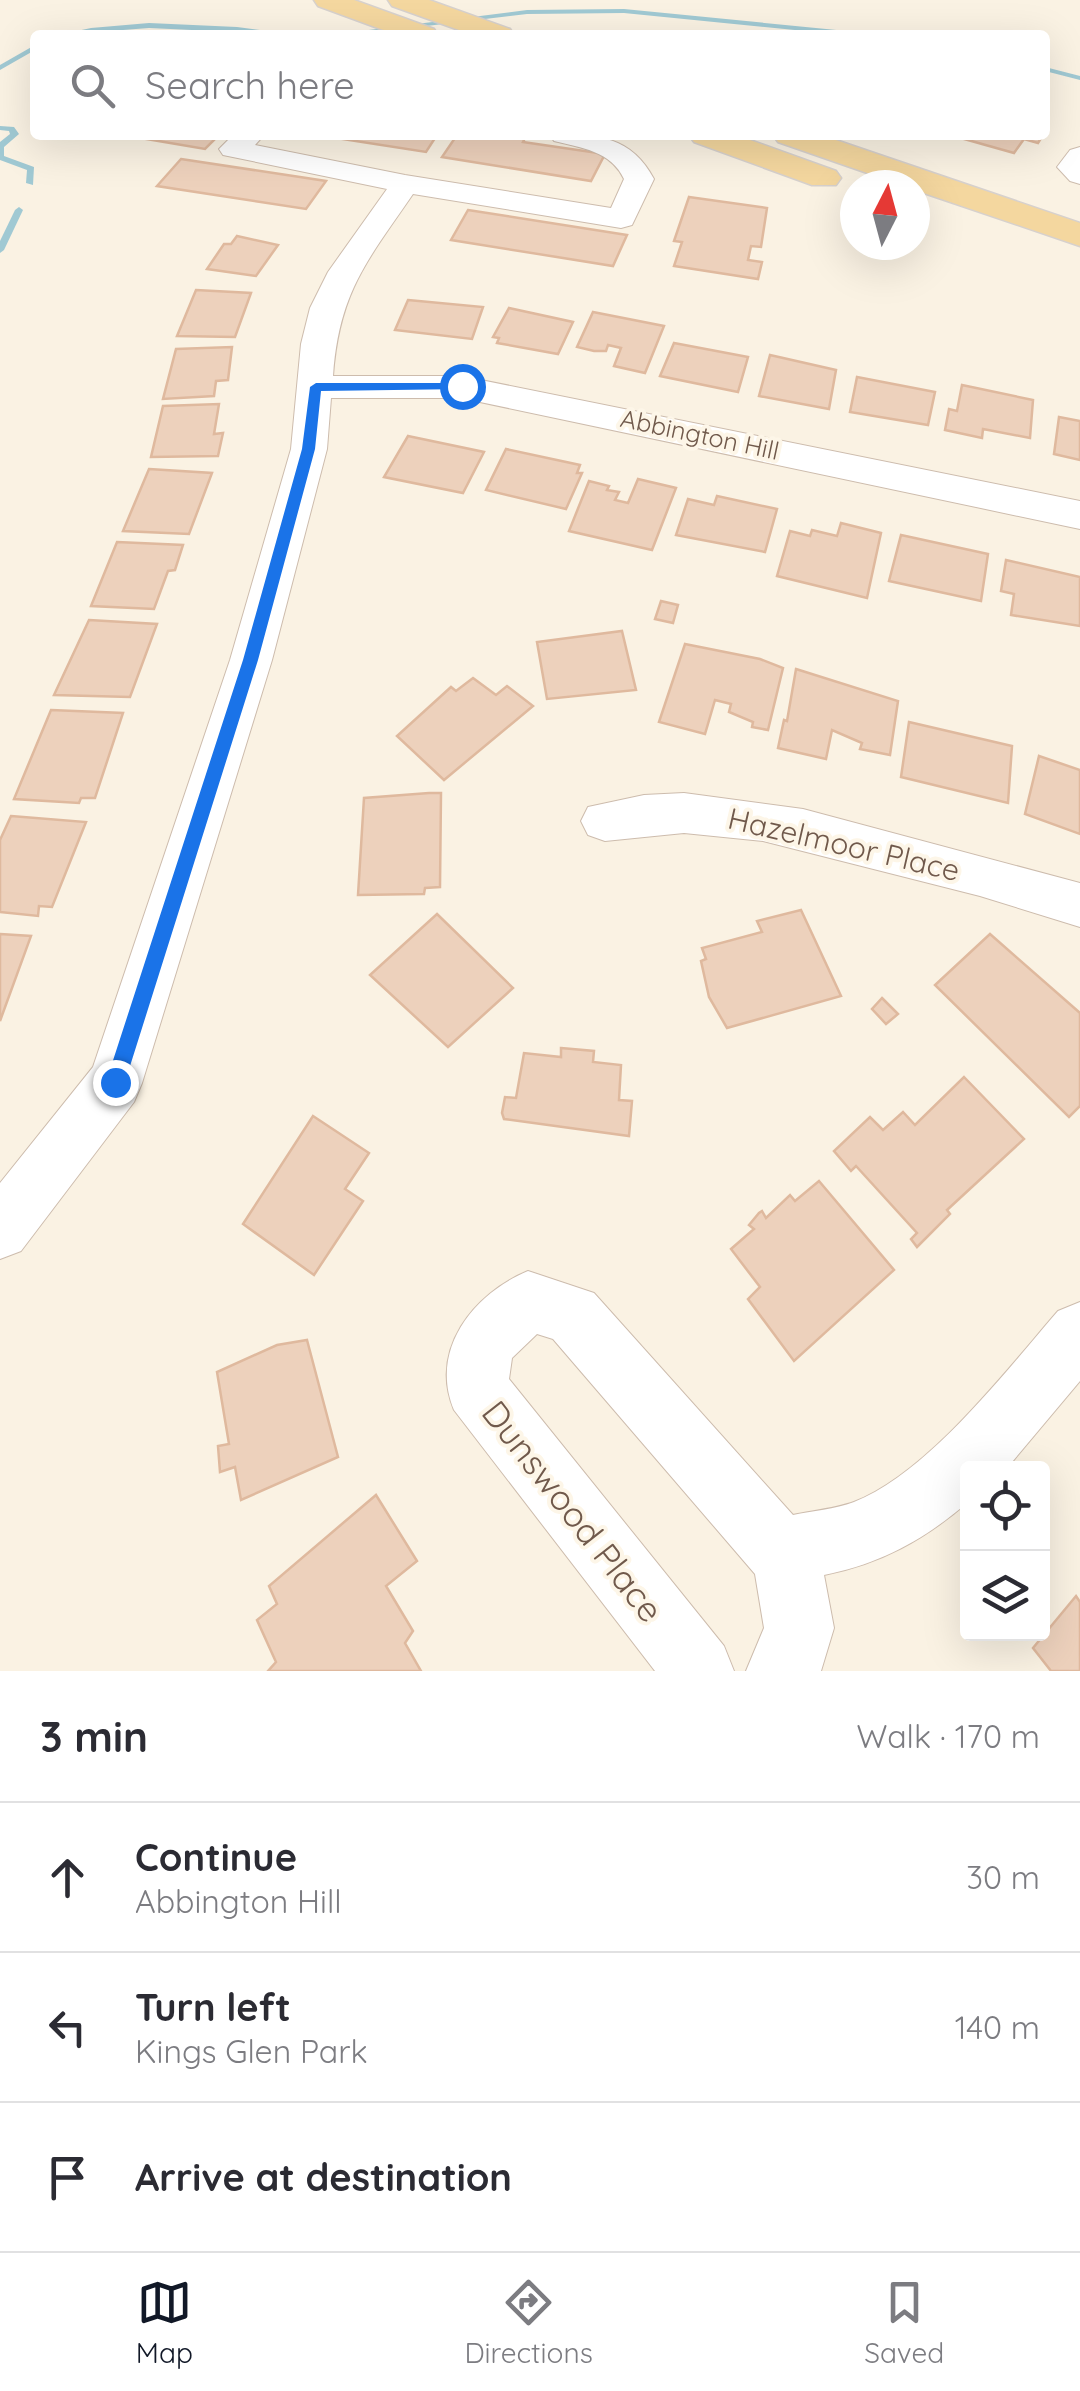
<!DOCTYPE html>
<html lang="en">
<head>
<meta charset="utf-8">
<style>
	body { margin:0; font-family:Quicksand,sans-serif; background:#f7f7f7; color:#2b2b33 }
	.controls { position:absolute; right:30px; bottom:30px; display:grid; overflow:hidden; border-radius:10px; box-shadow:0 10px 40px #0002 }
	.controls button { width:90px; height:90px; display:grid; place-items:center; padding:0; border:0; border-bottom:2px solid #e1e1e2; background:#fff; color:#2b2b33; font:50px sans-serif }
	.compass { position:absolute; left:840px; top:170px; width:90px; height:90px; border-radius:50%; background:#fff; box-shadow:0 10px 40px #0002; rotate:6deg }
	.stop { position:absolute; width:30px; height:30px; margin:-22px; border:8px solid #1a73e8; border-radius:50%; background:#fff }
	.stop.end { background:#1a73e8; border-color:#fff; box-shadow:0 2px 10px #0008 }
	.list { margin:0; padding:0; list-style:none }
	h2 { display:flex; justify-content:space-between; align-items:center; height:130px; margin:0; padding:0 40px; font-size:42px }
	h2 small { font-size:32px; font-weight:400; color:#7c7c81 }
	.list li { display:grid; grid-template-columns:65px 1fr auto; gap:30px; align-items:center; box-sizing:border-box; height:150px; padding:0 40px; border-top:2px solid #e1e1e2 }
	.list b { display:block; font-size:38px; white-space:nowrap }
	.list p { margin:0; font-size:32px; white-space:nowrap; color:#7c7c81 }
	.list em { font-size:32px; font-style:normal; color:#7c7c81 }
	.icon { flex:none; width:55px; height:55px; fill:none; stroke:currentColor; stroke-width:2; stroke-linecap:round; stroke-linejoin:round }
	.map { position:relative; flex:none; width:1080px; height:1671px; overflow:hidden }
	.search { position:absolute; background:#fff; box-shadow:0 10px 40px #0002; left:30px; right:30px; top:30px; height:110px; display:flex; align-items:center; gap:25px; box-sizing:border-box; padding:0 35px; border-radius:10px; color:#7c7c81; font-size:38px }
	.sheet { height:580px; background:#fff }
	nav { display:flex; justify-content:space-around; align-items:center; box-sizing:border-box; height:140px; border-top:2px solid #e1e1e2; background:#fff; font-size:28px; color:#7c7c81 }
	nav a { display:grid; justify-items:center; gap:5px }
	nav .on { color:#111827 }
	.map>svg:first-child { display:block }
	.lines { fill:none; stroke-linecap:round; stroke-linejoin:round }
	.stream { fill:#a0c9d3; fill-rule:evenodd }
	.building { fill:#edd1bc; stroke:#dfb99e; stroke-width:2.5 }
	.minor-casing { stroke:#cdbcad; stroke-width:2 }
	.major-casing { stroke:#d7d1cd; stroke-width:3 }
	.minor { fill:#fff; fill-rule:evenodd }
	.major { fill:#f4d79f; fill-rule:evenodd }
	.route { fill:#1a73e8 }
	.labels { text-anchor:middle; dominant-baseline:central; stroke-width:8; stroke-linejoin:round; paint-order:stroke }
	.far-street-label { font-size:25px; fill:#70594b; stroke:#fdf6e8 }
	.street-label { font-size:30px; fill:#70594b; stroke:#fdf6e8 }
	.near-street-label { font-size:35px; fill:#70594b; stroke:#fdf6e8 }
</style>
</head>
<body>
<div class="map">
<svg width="1080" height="1671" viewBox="0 0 1080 1671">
	<rect width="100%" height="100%" fill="#faf2e3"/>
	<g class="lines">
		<!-- stream -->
		<g class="stream">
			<polygon points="624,9 867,33 871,35 845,35 624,13 527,14 351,35 329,35 527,10"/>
			<polygon points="149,23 237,27 299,35 149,28 58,35 91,28"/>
			<polygon points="35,45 35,50 0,70 0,65"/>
			<polygon points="1045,67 1080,76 1080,80 1045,71"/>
			<polygon points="0,126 14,127 19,134 4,147 4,156 34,167 33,185 26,183 27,170 0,160 0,142 10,134 9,131 0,130"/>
			<polygon points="19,207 23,210 4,250 0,253 0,241 15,210"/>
		</g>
	</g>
	<!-- building -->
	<g class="building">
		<polygon points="143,135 219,135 205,149 141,138"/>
		<polygon points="317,135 437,135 426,152"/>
		<polygon points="457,135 508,135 525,138 523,142 605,154 591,181 442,157"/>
		<polygon points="950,135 1043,135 1038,143 1024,139 1014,153"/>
		<polygon points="181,159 326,181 306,209 157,186"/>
		<polygon points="689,197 767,208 761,247 751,246 748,260 762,262 758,279 674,266 682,242 674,241"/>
		<polygon points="468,210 627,235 613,266 451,240"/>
		<polygon points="237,236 278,245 256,276 207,269 224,244 231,244"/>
		<polygon points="196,290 251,293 235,337 177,336"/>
		<polygon points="408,300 483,307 472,339 395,330"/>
		<polygon points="509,308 573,322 558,354 497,343 499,338 493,337"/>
		<polygon points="593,312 664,326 645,373 614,366 621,348 608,345 606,351 594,351 577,347"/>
		<polygon points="674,343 748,357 738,392 660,376"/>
		<polygon points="232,347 228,380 216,381 214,396 163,399 176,349"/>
		<polygon points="770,355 836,370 829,409 759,396"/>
		<polygon points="857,377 935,392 928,425 850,412"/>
		<polygon points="962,385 1033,400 1030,438 983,429 982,438 945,430 949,409 957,411"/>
		<polygon points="219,404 214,434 223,433 218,456 151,457 163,406"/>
		<polygon points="1059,417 1080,421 1080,460 1054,454"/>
		<polygon points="408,436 484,452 463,493 384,477"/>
		<polygon points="506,449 580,465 577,473 582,473 566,509 486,490"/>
		<polygon points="149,469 212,473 189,534 123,531"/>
		<polygon points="638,479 676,488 652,550 569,531 589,481 609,486 607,490 619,492 615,500 628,503"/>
		<polygon points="717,496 777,509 765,552 676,535 688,499 714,505"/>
		<polygon points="841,523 881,533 867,598 777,576 790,531 810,536 812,530 837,536"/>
		<polygon points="901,535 988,554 981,601 889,581"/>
		<polygon points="117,542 183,545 175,570 168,571 154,609 91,606"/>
		<polygon points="1006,560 1080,577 1080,626 1011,615 1014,594 1001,591"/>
		<polygon points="661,601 678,605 673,623 655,619"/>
		<polygon points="89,620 157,624 130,697 54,695"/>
		<polygon points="622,631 636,690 547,699 537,642"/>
		<polygon points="685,644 760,659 783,668 768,730 752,727 753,722 729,712 731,704 715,700 705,734 659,722"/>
		<polygon points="796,669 898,701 890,755 860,749 862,743 832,730 826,759 778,748 784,720 787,721"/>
		<polygon points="473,678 496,695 507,686 533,706 444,780 397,736 451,687 456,691"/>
		<polygon points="51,710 123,713 95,798 81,798 79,803 14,799"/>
		<polygon points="909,722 1012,746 1008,803 901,777"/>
		<polygon points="1039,756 1080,770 1080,834 1025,814"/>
		<polygon points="429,793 441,793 440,887 425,888 424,894 358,895 364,798"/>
		<polygon points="11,816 86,822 52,907 39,906 38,916 0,912 0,840"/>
		<polygon points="801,910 841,996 727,1028 709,997 701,961 706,959 702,948 762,932 757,921"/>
		<polygon points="437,914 513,988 448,1047 370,975"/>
		<polygon points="0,934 31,936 0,1021"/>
		<polygon points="990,934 1080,1013 1080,1106 1069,1117 935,985"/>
		<polygon points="882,998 898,1014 886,1024 872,1009"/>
		<polygon points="561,1048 594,1051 593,1062 621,1065 619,1100 632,1101 629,1136 504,1119 502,1113 505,1097 516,1098 524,1053 561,1057"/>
		<polygon points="964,1077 1024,1139 947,1210 950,1214 917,1247 911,1239 917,1233 856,1166 851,1171 834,1151 870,1117 883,1130 903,1112 915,1125"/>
		<polygon points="313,1116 369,1153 345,1189 363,1201 314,1275 243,1224"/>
		<polygon points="819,1181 894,1270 794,1361 748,1299 760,1287 731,1249 754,1229 749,1225 759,1213 762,1211 766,1218 790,1195 795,1201"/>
		<polygon points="307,1340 338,1457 241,1500 235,1467 220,1472 218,1446 229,1444 217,1372 277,1345"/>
		<polygon points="376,1495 417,1561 386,1586 413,1631 405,1643 421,1671 268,1671 276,1662 257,1620 277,1604 269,1586"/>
		<polygon points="1076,1596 1080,1602 1080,1671 1051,1671 1033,1648"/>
	</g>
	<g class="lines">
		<defs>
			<g id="minor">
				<path d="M233,135H264L255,145L405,175L611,208L624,179C611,151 582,148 554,141L550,135C596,135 630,134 654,179L632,225L621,228L413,194C367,261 339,292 333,376H461L1080,501V529L461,398H331L327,449L272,660L142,1083L134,1102L21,1251L0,1259V1183L93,1067L230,660L291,449L301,344L310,308L328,272L387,189L223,155L219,149Z"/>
				<polygon points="1080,147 1080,184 1070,181 1057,167 1070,150"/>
				<polygon points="684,793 803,809 1080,883 1080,927 980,896 763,841 684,833 605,841 588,835 581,821 588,807 644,795"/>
				<path d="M528,1271L594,1293L793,1515C812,1511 835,1509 854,1502C928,1473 1006,1371 1058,1311L1080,1302V1381L1007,1468H968V1502C924,1540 880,1564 824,1575L834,1628L821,1671H746L764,1628L755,1574L553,1339L537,1334L512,1358L509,1379L724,1646L734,1671H655L454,1410C429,1350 473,1294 528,1271Z"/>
			</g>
			<g id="major">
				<polygon points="314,0 354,0 434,29 438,35 397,35 318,6"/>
				<polygon points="388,0 429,0 510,29 514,35 473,35 392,6"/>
				<polygon points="689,135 736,135 836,171 841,178 836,185 812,185 694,142"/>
				<polygon points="773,135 821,135 1080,223 1080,246 915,190 915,185 902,185 778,142"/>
			</g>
		</defs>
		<!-- minor casing -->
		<use href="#minor" class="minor-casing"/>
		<!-- major casing -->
		<use href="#major" class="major-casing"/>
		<!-- minor -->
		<use href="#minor" class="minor"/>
		<!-- major -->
		<use href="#major" class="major"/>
	</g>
	<!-- route -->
	<polygon class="route" points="462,383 466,389 321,391 315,449 258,660 125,1082 115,1092 109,1089 106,1082 243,660 302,449 310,387 316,383"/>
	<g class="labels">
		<!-- far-street labels -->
		<g class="far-street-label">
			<text transform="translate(700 434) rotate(12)">Abbington Hill</text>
		</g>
		<!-- street labels -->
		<g class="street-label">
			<text transform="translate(844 844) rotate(13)">Hazelmoor Place</text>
		</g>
		<!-- near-street labels -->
		<g class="near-street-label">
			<text transform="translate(573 1511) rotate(52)">Dunswood Place</text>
		</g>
	</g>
</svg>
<div class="controls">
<button><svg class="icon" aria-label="locate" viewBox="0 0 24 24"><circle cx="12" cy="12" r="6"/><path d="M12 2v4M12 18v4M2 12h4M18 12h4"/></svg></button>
<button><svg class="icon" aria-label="layers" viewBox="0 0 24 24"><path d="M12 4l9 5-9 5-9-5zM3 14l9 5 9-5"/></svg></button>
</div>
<svg class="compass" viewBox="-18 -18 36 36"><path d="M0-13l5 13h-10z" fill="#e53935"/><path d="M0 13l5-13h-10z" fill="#7c7c81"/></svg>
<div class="stop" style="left:462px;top:386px"></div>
<div class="stop end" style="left:115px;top:1082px"></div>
<div class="search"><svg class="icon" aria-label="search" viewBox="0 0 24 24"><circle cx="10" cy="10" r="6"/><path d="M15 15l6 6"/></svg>Search here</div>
</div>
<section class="sheet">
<h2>3 min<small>Walk · 170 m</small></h2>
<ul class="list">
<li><svg class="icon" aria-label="ahead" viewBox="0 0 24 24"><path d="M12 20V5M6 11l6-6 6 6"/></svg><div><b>Continue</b><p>Abbington Hill</p></div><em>30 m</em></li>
<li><svg class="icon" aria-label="left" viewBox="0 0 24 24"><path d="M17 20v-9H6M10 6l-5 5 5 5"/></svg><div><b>Turn left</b><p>Kings Glen Park</p></div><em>140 m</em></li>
<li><svg class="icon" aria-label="arrive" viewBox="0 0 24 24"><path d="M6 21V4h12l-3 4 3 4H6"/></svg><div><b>Arrive at destination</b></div></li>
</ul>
</section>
<nav>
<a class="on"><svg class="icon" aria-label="map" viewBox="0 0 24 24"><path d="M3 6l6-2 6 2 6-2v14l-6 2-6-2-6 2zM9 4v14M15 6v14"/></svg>Map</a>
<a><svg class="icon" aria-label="directions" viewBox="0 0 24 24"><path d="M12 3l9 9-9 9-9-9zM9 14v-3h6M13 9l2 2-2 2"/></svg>Directions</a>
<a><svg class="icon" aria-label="saved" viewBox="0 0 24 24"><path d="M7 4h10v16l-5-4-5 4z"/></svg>Saved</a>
</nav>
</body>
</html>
